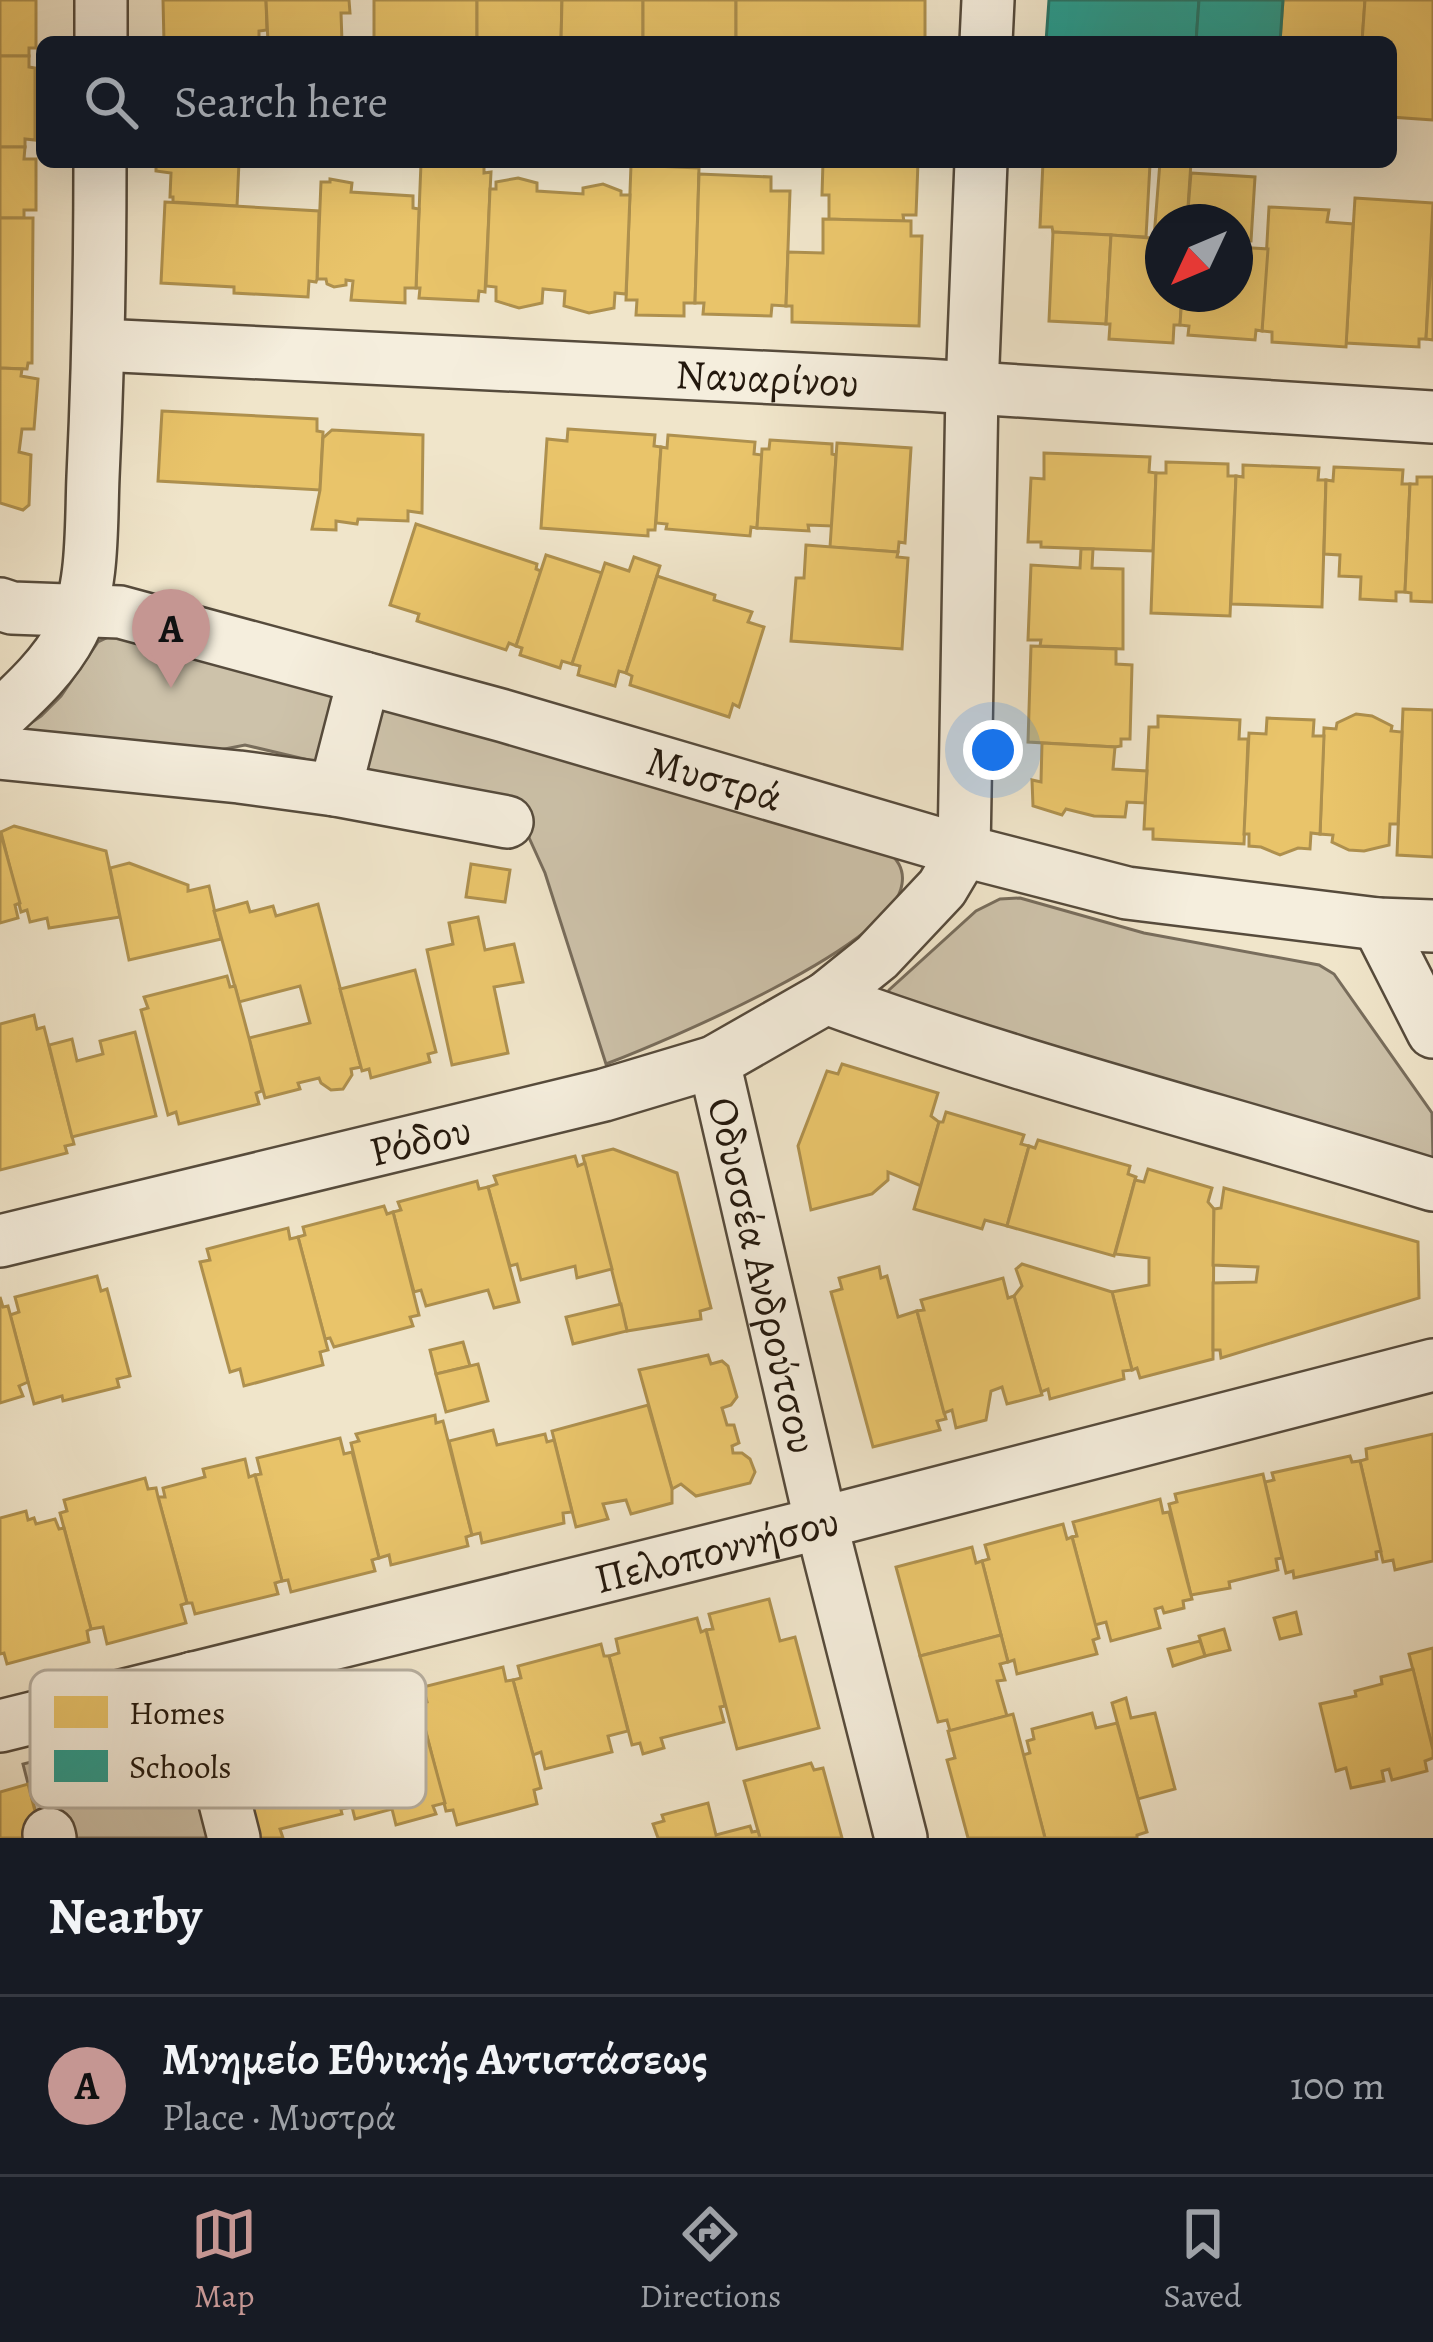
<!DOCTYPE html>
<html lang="en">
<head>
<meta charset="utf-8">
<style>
	body { margin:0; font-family:Alegreya,serif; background:#242831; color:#f1f3f6 }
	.compass { position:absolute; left:1145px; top:204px; width:108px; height:108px; border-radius:50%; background:#171b24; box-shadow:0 12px 48px #0002; rotate:226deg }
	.you { position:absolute; left:993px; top:750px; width:42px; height:42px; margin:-30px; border:9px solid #fff; border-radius:50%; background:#1a73e8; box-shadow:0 0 0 18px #1a73e833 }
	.badge { display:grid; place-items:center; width:78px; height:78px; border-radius:50%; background:#c59692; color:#111; font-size:39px; font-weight:700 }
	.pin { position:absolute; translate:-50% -99px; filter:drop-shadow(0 3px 6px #0008) }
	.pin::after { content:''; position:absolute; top:63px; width:42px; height:36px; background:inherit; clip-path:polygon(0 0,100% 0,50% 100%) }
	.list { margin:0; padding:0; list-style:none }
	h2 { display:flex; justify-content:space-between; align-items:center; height:156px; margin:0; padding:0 48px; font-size:51px }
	h2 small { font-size:39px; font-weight:400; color:#9ea1a6 }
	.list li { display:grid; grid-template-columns:78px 1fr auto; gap:36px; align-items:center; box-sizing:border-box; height:180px; padding:0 48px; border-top:3px solid #363941 }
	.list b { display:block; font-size:45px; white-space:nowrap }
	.list p { margin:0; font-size:39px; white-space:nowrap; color:#9ea1a6 }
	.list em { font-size:39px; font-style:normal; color:#9ea1a6 }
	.icon { flex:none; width:66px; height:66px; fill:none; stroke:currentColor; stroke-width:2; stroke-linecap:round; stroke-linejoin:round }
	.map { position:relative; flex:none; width:1433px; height:1838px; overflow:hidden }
	.search { position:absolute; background:#171b24; box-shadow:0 12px 48px #0002; left:36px; right:36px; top:36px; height:132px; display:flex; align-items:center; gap:30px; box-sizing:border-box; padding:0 42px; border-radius:18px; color:#9ea1a6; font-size:45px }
	.sheet { height:336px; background:#171b24 }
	nav { display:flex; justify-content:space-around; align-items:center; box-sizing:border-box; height:168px; border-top:3px solid #363941; background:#171b24; font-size:33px; color:#9ea1a6 }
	nav a { display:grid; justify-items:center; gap:6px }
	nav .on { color:#c59692 }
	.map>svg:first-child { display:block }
	.green { fill:#cdc2aa; stroke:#786d5c; stroke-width:3 }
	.homes { fill:#e9c46a; stroke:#ae904e; stroke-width:3 }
	.schools { fill:#2a9d8f; stroke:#287568; stroke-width:3 }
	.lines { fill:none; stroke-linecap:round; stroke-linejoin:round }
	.street-casing { stroke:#564b3c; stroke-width:56 }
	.street { stroke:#f5eedd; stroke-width:51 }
	.labels { text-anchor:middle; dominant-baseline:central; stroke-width:12; stroke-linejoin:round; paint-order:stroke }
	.street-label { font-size:42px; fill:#23180d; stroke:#f5eedd }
	.key { fill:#f5eedd; stroke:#b6ae9f; stroke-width:3 }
	.key-label { font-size:33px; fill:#23180d }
</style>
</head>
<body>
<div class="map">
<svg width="1433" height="1838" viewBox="0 0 1433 1838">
	<rect width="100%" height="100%" fill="#f0e5ca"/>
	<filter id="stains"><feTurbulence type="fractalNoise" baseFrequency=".00167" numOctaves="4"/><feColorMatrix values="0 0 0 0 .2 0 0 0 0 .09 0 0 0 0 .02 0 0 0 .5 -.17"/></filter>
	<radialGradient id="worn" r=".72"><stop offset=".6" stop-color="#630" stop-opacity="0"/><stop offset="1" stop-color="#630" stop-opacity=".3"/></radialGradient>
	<!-- green -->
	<g class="green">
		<path d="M123,630L883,845C894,857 905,866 902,884C894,946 663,1042 606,1064L545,873L516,809L245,745L199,754L53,752L22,729L41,716L61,696L98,642Z"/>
		<polygon points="1020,898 1144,933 1319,965 1334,974 1432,1113 1433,1161 887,999 889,990 976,911 1000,899"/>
		<polygon points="193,1721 223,1838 42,1838 23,1764"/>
	</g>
	<!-- homes -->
	<g class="homes">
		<polygon points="0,0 36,0 36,48 29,48 29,56 0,56"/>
		<polygon points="163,0 266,0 267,30 259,31 259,40 247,42 164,42"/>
		<polygon points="266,0 349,0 350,13 341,13 342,42 268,42"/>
		<rect x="374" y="0" width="103" height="42"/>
		<polygon points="477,0 562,0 561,42 477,42"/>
		<polygon points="562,0 643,0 643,42 561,42"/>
		<rect x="643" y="0" width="93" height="42"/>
		<polygon points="736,0 925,0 925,42 803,40 803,42 766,42 766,40 736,39"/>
		<polygon points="1283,0 1365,0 1362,42 1280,42"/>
		<polygon points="1365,0 1433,0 1433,120 1391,117 1391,42 1362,42"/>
		<polygon points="0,56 29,56 29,67 35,68 35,140 25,139 25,147 0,147"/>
		<polygon points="0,147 25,147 24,159 36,159 36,210 24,210 24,218 0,218"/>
		<polygon points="156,162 239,162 237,206 173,202 173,197 170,197 171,173 156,171"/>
		<polygon points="823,162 918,162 916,215 903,215 904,222 829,219 829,195 822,195"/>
		<polygon points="1043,162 1150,164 1146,237 1053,232 1052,227 1040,227"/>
		<polygon points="1160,162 1191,162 1187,222 1163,222 1163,239 1154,238"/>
		<polygon points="421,163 484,166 484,173 491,172 485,292 479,291 478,301 419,298 420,288 416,288"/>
		<polygon points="631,165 699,168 695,303 684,303 684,316 636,315 637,300 626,300"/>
		<polygon points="1191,173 1255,177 1251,241 1235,240 1235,222 1187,222"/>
		<polygon points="699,174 771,177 771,191 790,191 786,306 772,305 771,316 703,314 704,303 695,303"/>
		<polygon points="518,178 537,183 537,191 583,194 583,188 603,184 621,191 621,195 630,195 626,294 615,293 614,308 589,313 564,306 565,291 543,289 542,303 519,308 496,301 496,287 486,286 490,189 496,189 496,182"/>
		<polygon points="330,179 352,183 351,192 413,196 413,208 419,209 416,288 405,288 405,303 351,300 353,281 346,280 346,285 334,287 327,284 326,279 317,279 321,182 330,182"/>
		<polygon points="1355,198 1433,203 1426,339 1419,339 1419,347 1346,343"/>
		<polygon points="165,202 319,211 317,279 316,282 309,281 308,297 234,293 234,287 161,283"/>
		<polygon points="1269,207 1329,210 1327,222 1353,224 1346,347 1272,342 1272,332 1262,331"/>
		<polygon points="0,218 33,218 32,363 28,363 27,369 0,368"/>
		<polygon points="823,219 911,221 911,236 922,236 919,326 792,322 792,306 786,306 788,252 823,253"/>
		<polygon points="1433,228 1433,340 1426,339"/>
		<polygon points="1053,232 1111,235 1106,324 1049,321"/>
		<polygon points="1111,235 1163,239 1163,294 1182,294 1180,325 1174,325 1173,343 1109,339 1110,324 1106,324"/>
		<polygon points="1235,247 1268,249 1262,331 1256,330 1255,340 1188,335 1189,326 1180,325 1182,294 1235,294"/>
		<polygon points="0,368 22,369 21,376 38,379 34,429 22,429 19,452 31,455 29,505 23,510 0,503"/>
		<polygon points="162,411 317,419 317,431 323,432 320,490 158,481"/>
		<polygon points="568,429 655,435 654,446 661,447 655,530 648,530 648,536 541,528 547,439 567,441"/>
		<polygon points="332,430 423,435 422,513 408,511 408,521 358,519 357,524 336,521 336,530 312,529 320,490 323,438"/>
		<polygon points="668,435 755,442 754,454 762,455 757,528 751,527 750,536 666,529 667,524 656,523 661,447 667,448"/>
		<polygon points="770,440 832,444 832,454 836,455 832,526 808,525 809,531 757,528 762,449 769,449"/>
		<polygon points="837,443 911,448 905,543 899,542 898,552 830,547"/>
		<polygon points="1044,453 1150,457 1149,472 1156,473 1153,551 1041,547 1041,542 1028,542 1031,478 1044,479"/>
		<polygon points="1166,462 1228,464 1228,476 1236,476 1230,616 1151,613 1156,473 1166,473"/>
		<polygon points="1243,465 1319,468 1318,480 1326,480 1322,607 1231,604 1236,476 1243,477"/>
		<polygon points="1334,467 1403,470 1402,484 1410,484 1405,592 1396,592 1396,601 1360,599 1361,577 1339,576 1340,555 1324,554 1326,480 1333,481"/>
		<polygon points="1417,477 1433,477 1433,602 1411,601 1411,593 1405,592 1410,484 1417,484"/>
		<polygon points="416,524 537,564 536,569 541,571 516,646 509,643 506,650 417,621 419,614 390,605"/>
		<polygon points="806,545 898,552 897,557 908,558 902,649 791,641 796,578 804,578"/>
		<polygon points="1081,549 1093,549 1092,568 1123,569 1123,649 1040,646 1041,640 1028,640 1031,565 1080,568"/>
		<polygon points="546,555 602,573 572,664 562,661 560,668 520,655 522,648 516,646"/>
		<polygon points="634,557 660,566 626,673 619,671 615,686 578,675 580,666 572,664 605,563 629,571"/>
		<polygon points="657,576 715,595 714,600 752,612 748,622 764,627 739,707 733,704 729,717 630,685 632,676 626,673"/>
		<polygon points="1031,646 1116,649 1116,664 1132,665 1130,739 1121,739 1121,746 1115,747 1028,742"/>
		<polygon points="1403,709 1433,710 1433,857 1397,855"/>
		<polygon points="1356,714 1372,716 1392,726 1391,731 1402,732 1398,824 1390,824 1389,845 1364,851 1349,850 1332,842 1333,835 1320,834 1324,728 1336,729 1337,723"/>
		<polygon points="1158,716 1240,720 1239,739 1248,739 1244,844 1153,839 1153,829 1144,829 1149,727 1158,727"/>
		<polygon points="1267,718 1314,720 1313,736 1324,736 1320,834 1311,833 1310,849 1298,848 1280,855 1261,847 1249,846 1249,834 1244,834 1249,733 1266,734"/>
		<polygon points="1042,743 1115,747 1113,769 1147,771 1145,803 1127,802 1125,817 1094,816 1066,809 1062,815 1033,806 1032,780 1041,782"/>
		<polygon points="14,826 106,851 120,917 49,928 47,918 30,922 27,910 21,912 1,832"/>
		<polygon points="0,831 20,903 15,905 18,918 0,923"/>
		<polygon points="129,863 188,885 188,891 209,886 221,939 129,960 110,868"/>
		<polygon points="471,864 510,870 505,902 466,897"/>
		<polygon points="247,902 250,912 273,906 276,916 318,904 361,1067 351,1069 352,1075 343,1089 331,1090 321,1083 319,1078 298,1083 300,1089 265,1098 249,1038 310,1023 300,986 239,1002 214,911"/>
		<polygon points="478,917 485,950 514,944 523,982 494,987 508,1053 452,1065 427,950 453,944 449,923"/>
		<polygon points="415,970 436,1052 428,1054 430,1062 371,1078 369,1069 362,1071 361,1067 340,989"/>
		<polygon points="227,976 230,987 235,986 249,1038 262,1091 256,1093 259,1104 179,1124 176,1112 168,1115 141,1010 148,1008 144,997"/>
		<polygon points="34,1015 37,1029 44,1027 74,1144 65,1146 67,1153 0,1170 0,1024"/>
		<polygon points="135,1032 156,1116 72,1137 49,1045 72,1039 77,1061 103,1054 100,1041"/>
		<polygon points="842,1064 938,1093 931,1116 939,1122 921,1186 888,1172 888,1180 872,1194 811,1210 798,1146 827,1071 838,1074"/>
		<polygon points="946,1112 1024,1135 1021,1144 1029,1146 1007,1226 985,1220 982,1229 914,1209 939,1122 943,1122"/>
		<polygon points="1038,1140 1130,1166 1128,1174 1136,1177 1135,1180 1114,1256 1007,1226 1029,1146 1035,1148"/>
		<polygon points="613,1149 677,1173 711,1308 700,1311 701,1319 627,1331 583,1156"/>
		<polygon points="575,1156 578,1166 585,1163 612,1269 577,1278 575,1266 521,1280 517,1264 510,1266 488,1187 497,1184 494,1176"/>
		<polygon points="1148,1169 1212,1188 1208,1202 1214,1209 1213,1359 1140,1378 1137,1368 1132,1370 1112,1292 1149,1285 1149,1258 1115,1254 1135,1180 1144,1182"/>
		<polygon points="477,1181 479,1189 488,1187 519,1302 494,1308 488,1290 426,1306 421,1290 414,1292 393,1212 401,1210 398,1202"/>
		<polygon points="1224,1188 1418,1242 1419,1298 1221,1358 1220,1350 1213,1350 1213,1283 1256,1282 1258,1267 1213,1265 1214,1209 1221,1208"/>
		<polygon points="384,1206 387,1214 393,1212 419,1315 410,1317 413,1326 334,1347 330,1338 325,1339 298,1237 305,1235 303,1227"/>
		<polygon points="288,1228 290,1239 298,1237 328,1350 320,1352 323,1365 244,1386 240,1369 230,1372 200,1262 210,1260 207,1249"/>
		<polygon points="1022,1264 1112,1292 1132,1370 1123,1371 1124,1379 1050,1399 1048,1389 1041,1392 1014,1296 1022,1286 1016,1269"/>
		<polygon points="879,1267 881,1278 887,1276 898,1317 917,1311 946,1419 937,1421 940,1430 873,1447 831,1292 842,1289 839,1278"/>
		<polygon points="97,1276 101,1291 107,1289 130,1376 117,1379 119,1387 63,1401 62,1396 34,1404 10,1315 19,1312 15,1297"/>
		<polygon points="1003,1278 1008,1298 1014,1296 1042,1395 1007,1404 1002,1387 991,1391 986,1420 956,1428 952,1410 944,1413 917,1311 924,1310 921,1300"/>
		<polygon points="0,1297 3,1307 8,1306 28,1382 19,1386 23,1396 0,1403"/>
		<polygon points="621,1304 627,1331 573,1344 566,1317"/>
		<polygon points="463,1342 470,1366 436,1374 430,1350"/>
		<polygon points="708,1355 711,1364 722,1361 728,1366 737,1397 731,1405 722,1408 727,1425 734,1425 739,1443 732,1446 733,1453 742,1453 750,1459 755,1472 750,1483 696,1496 681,1484 672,1489 639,1370"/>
		<polygon points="478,1364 488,1401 446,1412 436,1374"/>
		<polygon points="648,1405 672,1489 672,1503 631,1514 626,1500 603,1504 608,1519 576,1527 552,1431"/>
		<polygon points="435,1415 436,1423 443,1421 472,1535 466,1537 468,1546 391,1565 389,1555 379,1558 351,1443 359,1441 356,1434"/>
		<polygon points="493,1430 497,1445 545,1434 547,1442 554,1440 572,1512 563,1513 564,1523 482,1543 480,1533 472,1535 449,1441"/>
		<polygon points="1433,1434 1433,1561 1395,1570 1393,1560 1383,1562 1360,1461 1367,1459 1366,1449"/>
		<polygon points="340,1438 344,1454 352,1452 379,1558 372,1560 375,1571 291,1592 288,1580 282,1581 255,1475 261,1474 257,1458"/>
		<polygon points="1350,1456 1352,1462 1360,1461 1381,1551 1376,1552 1377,1559 1294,1578 1293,1571 1286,1573 1265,1482 1274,1480 1272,1473"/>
		<polygon points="245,1459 249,1477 255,1475 282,1581 275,1583 278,1594 195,1614 192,1603 187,1603 158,1497 165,1497 163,1488 205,1477 203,1469"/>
		<polygon points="1263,1474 1282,1558 1276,1559 1278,1570 1229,1582 1230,1588 1191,1595 1169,1504 1177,1502 1175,1494"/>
		<polygon points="145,1478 148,1489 156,1488 158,1497 187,1603 181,1605 186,1623 107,1644 103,1627 91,1629 60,1513 67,1511 64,1500"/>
		<polygon points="1160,1499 1163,1513 1169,1512 1192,1599 1183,1601 1184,1608 1164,1613 1162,1607 1155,1609 1160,1628 1111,1641 1106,1622 1095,1625 1072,1537 1077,1536 1073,1522"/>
		<polygon points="26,1511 28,1520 34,1518 36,1524 55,1519 59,1529 64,1528 91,1629 87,1631 89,1642 7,1664 4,1653 0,1654 0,1518"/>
		<polygon points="1063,1524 1067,1539 1072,1537 1099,1638 1093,1640 1097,1654 1017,1674 1014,1660 1008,1662 982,1561 989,1559 985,1545"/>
		<polygon points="972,1547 976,1563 982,1561 1001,1635 920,1656 896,1567"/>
		<polygon points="769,1599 780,1641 795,1637 819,1728 737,1749 706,1630 713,1629 709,1614"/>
		<polygon points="1296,1612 1301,1634 1280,1639 1274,1618"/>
		<polygon points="697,1618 701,1632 706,1630 725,1706 720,1707 724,1722 661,1738 664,1748 643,1754 640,1743 632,1745 609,1656 619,1653 616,1639"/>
		<polygon points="1224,1629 1230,1650 1205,1656 1199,1636"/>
		<polygon points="1001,1635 1008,1662 1000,1664 1005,1680 997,1681 1007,1716 950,1731 947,1720 938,1722 920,1656"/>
		<polygon points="1200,1641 1205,1656 1173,1666 1168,1649"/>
		<polygon points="601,1644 604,1656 609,1656 628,1731 608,1736 612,1752 545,1769 541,1752 533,1755 513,1680 521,1678 518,1666"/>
		<polygon points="1433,1648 1433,1750 1409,1654"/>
		<polygon points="503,1667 506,1681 513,1680 533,1755 541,1788 534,1790 537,1804 457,1825 453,1810 446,1811 419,1704 427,1702 423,1687"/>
		<polygon points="1413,1669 1433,1750 1433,1758 1425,1761 1427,1771 1392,1780 1389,1769 1382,1771 1384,1781 1351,1788 1346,1768 1336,1771 1320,1704 1356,1696 1355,1691 1382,1684 1381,1677"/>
		<polygon points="409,1691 412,1701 417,1700 445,1803 433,1806 436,1814 396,1825 392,1809 355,1819 352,1807 341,1809 319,1724 326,1723 322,1713"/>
		<polygon points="1126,1698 1131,1718 1155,1713 1175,1789 1138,1799 1112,1703"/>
		<polygon points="308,1712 314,1732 321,1730 342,1814 280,1829 283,1838 243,1838 223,1733"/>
		<polygon points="1092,1713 1096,1728 1117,1723 1147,1832 1137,1835 1137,1838 1045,1838 1023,1755 1030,1753 1027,1741 1034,1739 1032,1729"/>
		<polygon points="1013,1714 1045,1838 968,1838 947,1760 955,1758 948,1731"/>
		<polygon points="811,1763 814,1770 823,1768 842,1838 760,1838 744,1781"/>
		<polygon points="28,1784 42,1838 0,1838 0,1792"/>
		<polygon points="708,1803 716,1835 750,1826 752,1832 758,1831 760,1838 658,1838 653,1824 664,1821 662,1815"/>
	</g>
	<!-- schools -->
	<g class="schools">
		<polygon points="1049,0 1199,0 1196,42 1046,42"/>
		<polygon points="1199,0 1283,0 1280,42 1196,42"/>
	</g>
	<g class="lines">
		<defs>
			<g id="street">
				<polyline points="101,42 101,0"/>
				<polyline points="986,42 988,0"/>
				<path id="s1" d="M99,345L925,385L1433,417"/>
				<path id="s2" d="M0,604L12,608L120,612L504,716L964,851L1127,893L1378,924L1433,926"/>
				<path d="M0,716C27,691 55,665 72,632C94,589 91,524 93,477C98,372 100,267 100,162"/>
				<polyline points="0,753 239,777 335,790 507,822"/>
				<polyline points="335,790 364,678"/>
				<polyline points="1378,924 1433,1032"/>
				<path d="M826,998C1025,1071 1231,1122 1433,1185"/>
				<path id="s3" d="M714,1062L821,1523L901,1838"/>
				<path id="s4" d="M0,1241L604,1095L714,1062L826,998L877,957L942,888L964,851L972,389L981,162"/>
				<polyline points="193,1678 234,1838"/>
				<path id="s5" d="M0,1726L821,1523L1433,1365"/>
				<polyline points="49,1834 50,1838"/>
			</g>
		</defs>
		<!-- street casing -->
		<use href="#street" class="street-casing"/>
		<!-- street -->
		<use href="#street" class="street"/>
	</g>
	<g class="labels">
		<!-- street labels -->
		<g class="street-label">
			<text stroke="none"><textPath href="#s1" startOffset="669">Ναυαρίνου</textPath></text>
			<text stroke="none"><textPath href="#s2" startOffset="738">Μυστρά</textPath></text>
			<text stroke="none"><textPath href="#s4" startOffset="432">Ρόδου</textPath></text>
			<text stroke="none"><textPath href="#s3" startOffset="219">Οδυσσέα Ανδρούτσου</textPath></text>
			<text stroke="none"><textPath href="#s5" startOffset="738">Πελοποννήσου</textPath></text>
		</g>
	</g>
	<!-- legend -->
	<rect x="30" y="1670" width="396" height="138" rx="18" class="key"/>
	<rect x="54" y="1696" width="54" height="32" fill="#e9c46a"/>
	<rect x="54" y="1750" width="54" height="32" fill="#2a9d8f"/>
	<g class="key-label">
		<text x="129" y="1724">Homes</text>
		<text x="129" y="1778">Schools</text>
	</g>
	<rect width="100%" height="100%" filter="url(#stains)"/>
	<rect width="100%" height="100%" fill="url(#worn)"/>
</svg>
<svg class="compass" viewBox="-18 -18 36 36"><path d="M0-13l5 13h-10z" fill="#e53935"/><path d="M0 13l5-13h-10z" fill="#9ea1a6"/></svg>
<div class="you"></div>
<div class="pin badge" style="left:171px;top:688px">A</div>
<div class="search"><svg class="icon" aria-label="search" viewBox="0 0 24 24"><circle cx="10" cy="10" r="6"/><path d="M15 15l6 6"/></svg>Search here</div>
</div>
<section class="sheet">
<h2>Nearby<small></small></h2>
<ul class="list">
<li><span class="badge">A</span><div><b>Μνημείο Εθνικής Αντιστάσεως</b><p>Place · Μυστρά</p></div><em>100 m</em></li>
</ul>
</section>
<nav>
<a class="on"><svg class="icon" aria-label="map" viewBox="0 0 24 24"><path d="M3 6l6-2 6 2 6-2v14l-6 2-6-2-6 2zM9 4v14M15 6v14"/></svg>Map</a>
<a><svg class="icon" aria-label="directions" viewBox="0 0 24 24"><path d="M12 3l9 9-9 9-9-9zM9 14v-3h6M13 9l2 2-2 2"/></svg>Directions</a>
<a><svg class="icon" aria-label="saved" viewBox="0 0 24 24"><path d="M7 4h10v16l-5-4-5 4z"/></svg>Saved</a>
</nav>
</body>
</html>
